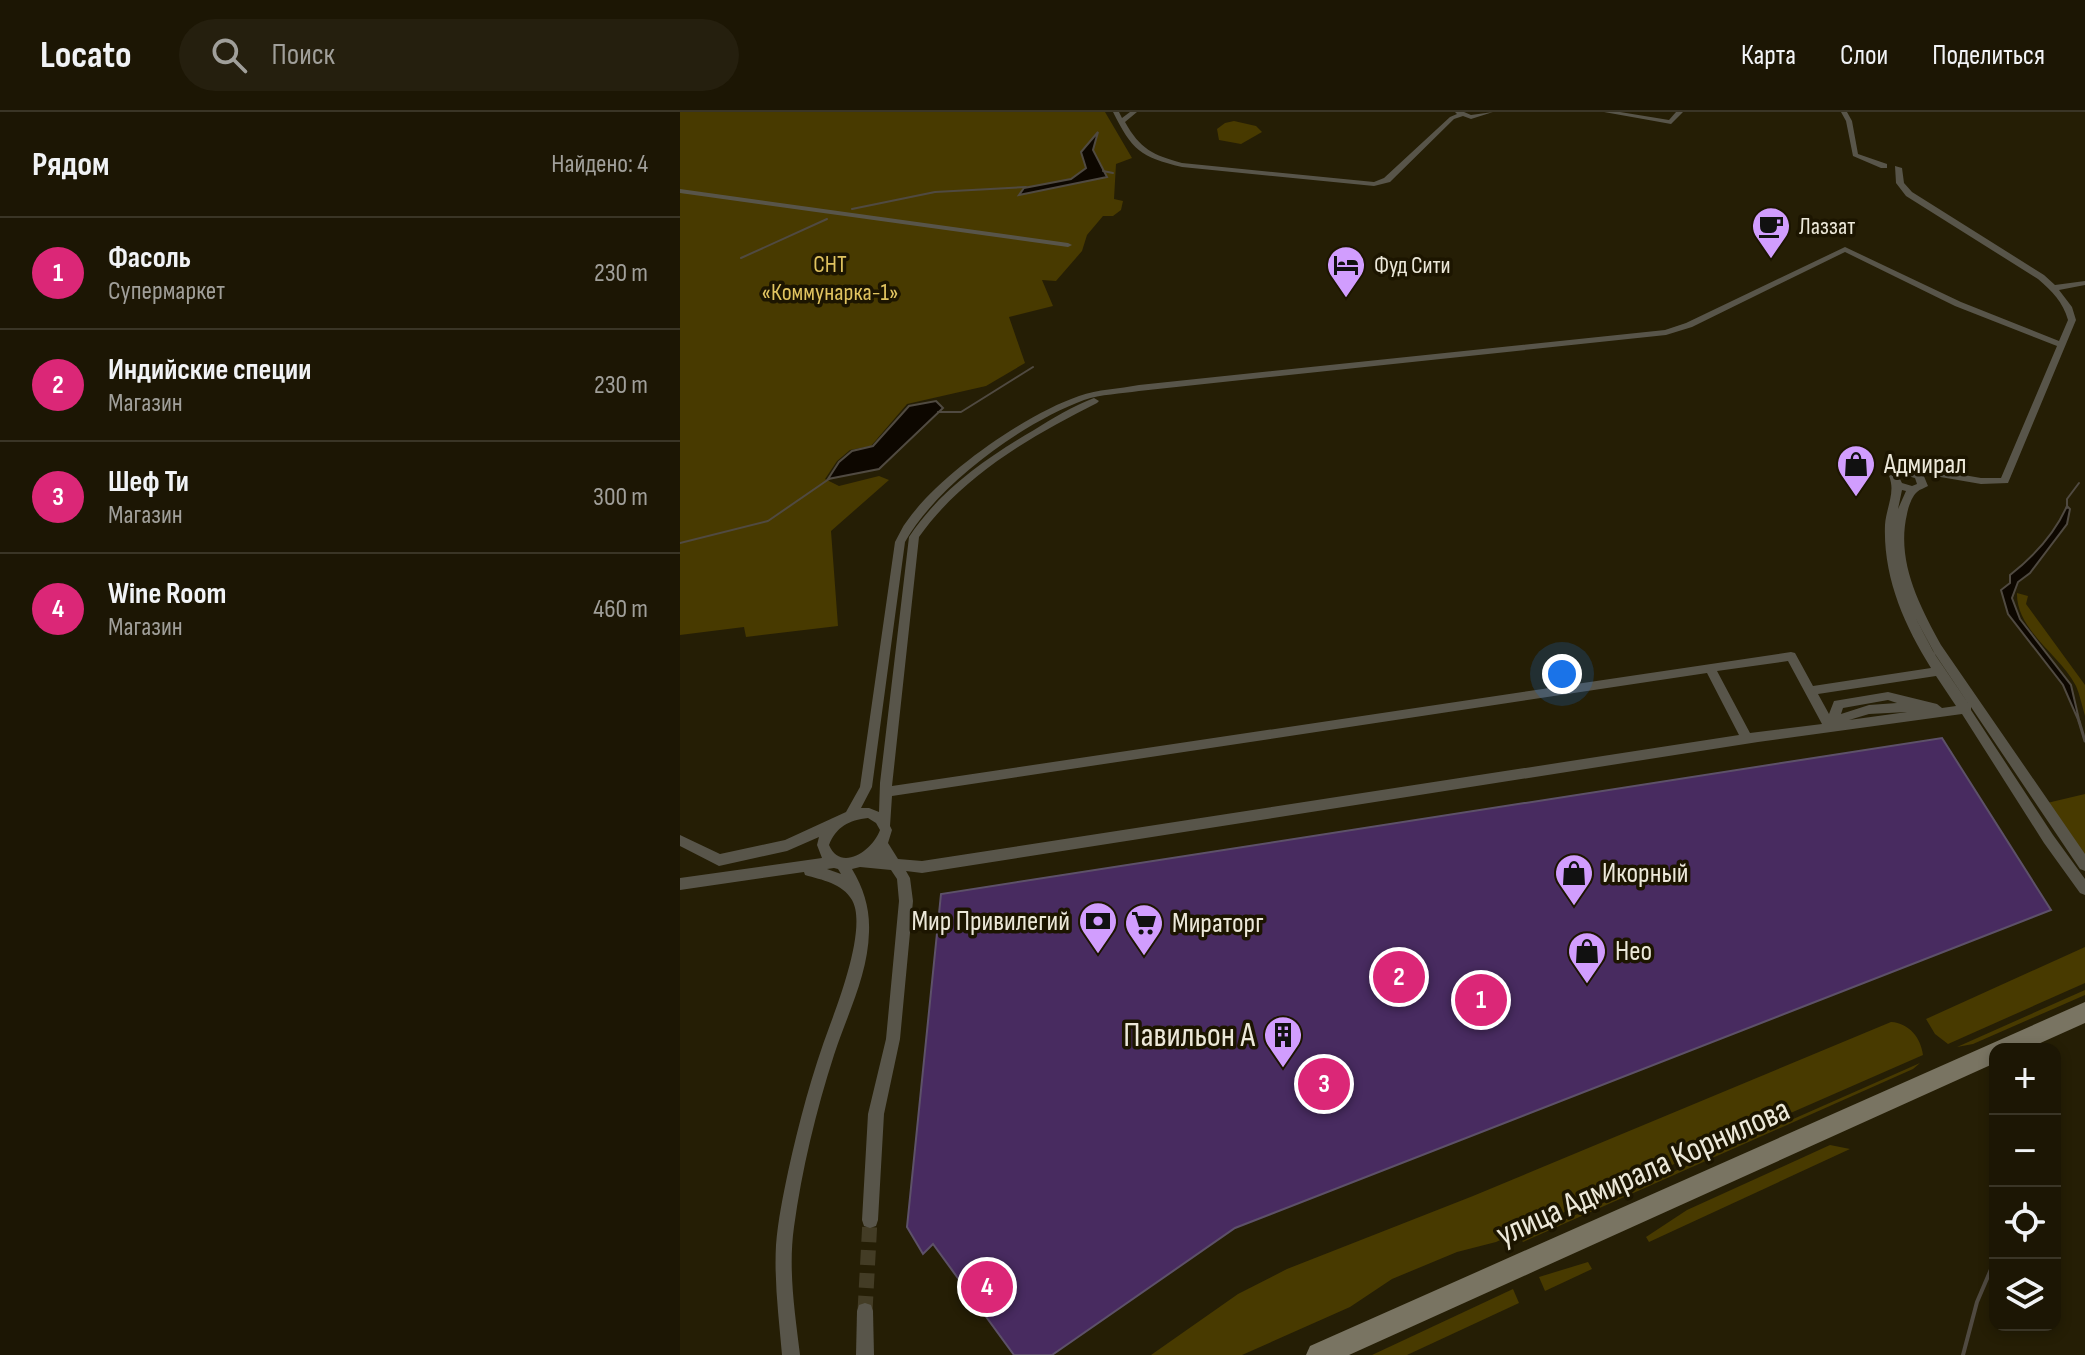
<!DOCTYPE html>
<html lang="ru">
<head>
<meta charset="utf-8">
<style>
	body { margin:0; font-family:"Sofia Sans Condensed",sans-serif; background:#251f0e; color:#f1f3f6 }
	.controls { position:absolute; right:24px; bottom:24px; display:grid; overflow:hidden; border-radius:16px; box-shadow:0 4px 12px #0003 }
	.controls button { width:72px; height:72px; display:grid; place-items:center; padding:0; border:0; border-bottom:2px solid #3a3526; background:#1c1604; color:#f1f3f6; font:40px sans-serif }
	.you { position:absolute; left:882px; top:562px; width:28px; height:28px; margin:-20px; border:6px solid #fff; border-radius:50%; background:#1a73e8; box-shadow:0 0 0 12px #1a73e833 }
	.badge { display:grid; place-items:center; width:52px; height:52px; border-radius:50%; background:#db2777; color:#fff; font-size:26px; font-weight:700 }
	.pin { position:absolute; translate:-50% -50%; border:4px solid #fff; box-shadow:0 2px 8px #0006 }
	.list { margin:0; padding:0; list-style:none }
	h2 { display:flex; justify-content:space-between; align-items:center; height:104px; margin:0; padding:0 32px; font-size:34px }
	h2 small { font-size:26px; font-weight:400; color:#a09f9a }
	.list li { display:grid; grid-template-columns:52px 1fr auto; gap:24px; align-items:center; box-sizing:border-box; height:112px; padding:0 32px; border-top:2px solid #3a3526 }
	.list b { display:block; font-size:30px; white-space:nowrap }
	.list p { margin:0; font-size:26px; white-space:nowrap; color:#a09f9a }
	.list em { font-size:26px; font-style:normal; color:#a09f9a }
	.icon { flex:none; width:44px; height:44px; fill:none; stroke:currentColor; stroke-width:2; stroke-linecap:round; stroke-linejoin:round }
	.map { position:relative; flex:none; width:1405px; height:1243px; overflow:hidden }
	header { display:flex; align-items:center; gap:48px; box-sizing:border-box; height:112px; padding:0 40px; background:#1c1604; border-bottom:2px solid #3a3526 }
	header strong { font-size:38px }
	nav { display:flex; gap:44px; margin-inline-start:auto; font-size:28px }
	.search { width:560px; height:72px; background:#251f0e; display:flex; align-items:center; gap:20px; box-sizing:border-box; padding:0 28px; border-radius:44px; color:#a09f9a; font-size:30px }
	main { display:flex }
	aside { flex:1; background:#1c1604 }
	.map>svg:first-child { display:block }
	.green { fill:#483a00 }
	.water { fill:#0d0700; stroke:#504a41; stroke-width:2 }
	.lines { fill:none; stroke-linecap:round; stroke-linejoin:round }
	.stream-far2 { stroke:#504a41; stroke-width:2 }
	.stream-far1 { stroke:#504a41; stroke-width:3 }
	.stream { stroke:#504a41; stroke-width:4 }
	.building { fill:#482b60; stroke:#5d5169; stroke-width:2 }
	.minor-tunnel { stroke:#433c25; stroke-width:15; stroke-dasharray:15 8; stroke-linecap:butt }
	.minor { fill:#58554a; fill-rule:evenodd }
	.secondary { fill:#797462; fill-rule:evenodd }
	.labels { text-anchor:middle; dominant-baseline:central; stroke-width:7; stroke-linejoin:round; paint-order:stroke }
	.far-poi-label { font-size:24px; fill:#ece8d9; stroke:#1c1500; text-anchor:start }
	.far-park-label { font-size:24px; fill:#e1c460; stroke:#1c1500 }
	.poi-label { font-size:28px; fill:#ece8d9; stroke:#1c1500; text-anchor:start }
	.near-poi-label { font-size:34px; fill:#ece8d9; stroke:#1c1500; text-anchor:end }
	.near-street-label { font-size:34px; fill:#ece8d9; stroke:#1c1500 }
</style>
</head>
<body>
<header>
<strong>Locato</strong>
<div class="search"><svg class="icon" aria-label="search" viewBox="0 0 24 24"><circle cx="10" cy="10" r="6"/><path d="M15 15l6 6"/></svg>Поиск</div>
<nav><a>Карта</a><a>Слои</a><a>Поделиться</a></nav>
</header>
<main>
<aside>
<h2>Рядом<small>Найдено: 4</small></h2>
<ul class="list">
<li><span class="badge">1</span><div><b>Фасоль</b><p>Супермаркет</p></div><em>230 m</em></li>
<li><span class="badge">2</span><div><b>Индийские специи</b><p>Магазин</p></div><em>230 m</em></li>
<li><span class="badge">3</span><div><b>Шеф Ти</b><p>Магазин</p></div><em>300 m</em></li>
<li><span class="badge">4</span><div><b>Wine Room</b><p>Магазин</p></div><em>460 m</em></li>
</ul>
</aside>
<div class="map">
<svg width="1405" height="1243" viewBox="0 0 1405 1243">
	<rect width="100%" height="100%" fill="#251e05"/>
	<!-- green -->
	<g class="green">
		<polygon points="0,0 425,0 452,46 436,52 434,87 443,89 441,98 433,104 423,104 407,123 402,139 376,169 362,168 373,194 329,205 345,251 306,274 227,292 191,334 170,338 157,349 145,367 159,374 199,364 209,368 151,419 158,514 66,525 64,515 0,523"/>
		<polygon points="554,9 576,14 582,20 561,32 539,28 537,17 545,11"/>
		<path d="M1337,481L1348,484L1346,492L1405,573V604C1402,594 1400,583 1396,574C1380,543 1336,518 1337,481Z"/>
		<polygon points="1405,682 1405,744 1367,691"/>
		<polygon points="1405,835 1405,871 1268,932 1255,922 1246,907"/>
		<polygon points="1405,878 1405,883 1293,932 1277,935"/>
		<path d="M1211,910C1229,911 1241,926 1243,943L816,1130L777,1140L712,1167L670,1195L562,1243H471L558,1182L607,1157L793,1084Z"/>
		<polygon points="1240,951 1233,957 843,1130 841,1127"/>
		<polygon points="1150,1033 1170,1037 969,1130 966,1125 1007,1098"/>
		<polygon points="908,1150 912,1157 865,1179 859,1165"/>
		<polygon points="833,1177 839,1191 727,1243 692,1243"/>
	</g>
	<!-- water -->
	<g class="water">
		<polygon points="418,20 413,38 427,65 339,83 344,76 391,67 406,56 401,40"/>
		<polygon points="256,289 263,296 199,357 148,367 159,350 172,339 193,334 229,294"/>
		<path d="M1387,394L1390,397L1387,412L1350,461L1338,470L1332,486L1340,507L1391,573L1400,612L1383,573L1328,502L1321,478L1330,471V463C1353,445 1375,421 1387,394Z"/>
	</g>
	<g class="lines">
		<!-- stream-far2 -->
		<g class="stream-far2">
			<polyline points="423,59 433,61"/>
			<polyline points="172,97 255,80 346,75"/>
			<polyline points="61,146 147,107"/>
			<polyline points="258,300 281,300 353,255"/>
			<polyline points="1387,396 1387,387 1399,371"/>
			<polyline points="0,431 88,409 149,367"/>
		</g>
		<!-- stream-far1 -->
		<polyline class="stream-far1" points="1399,609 1405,629"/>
		<!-- stream -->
		<polyline class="stream" points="1283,1243 1297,1190 1315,1148"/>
	</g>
	<!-- building -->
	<polygon class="building" points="1262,626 1371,798 555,1116 372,1243 334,1243 253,1132 243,1142 227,1115 261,782"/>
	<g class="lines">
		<!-- minor-tunnel -->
		<polyline class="minor-tunnel" points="185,1199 190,1108"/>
		<!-- minor -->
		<g class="minor">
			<path d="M433,0H439L442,6L450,0H457L445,10C460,37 473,43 502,51L694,70L704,66L770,5L777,2L775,0H784L791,3L813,0L791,7L783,4L774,7L710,70L694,74L502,55C460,45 452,38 433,0Z"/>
			<polygon points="924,0 940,0 989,8 996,0 1003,0 991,12"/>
			<polygon points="1161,0 1167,0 1172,9 1178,42 1207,52 1207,56 1201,56 1173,44 1166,9"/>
			<path d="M1215,54L1222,56L1224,71L1232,80L1364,163L1375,173L1405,169V173L1379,178L1392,195L1396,208L1328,371L1301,372L1243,362L1248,374C1245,376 1240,377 1237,380C1232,384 1228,396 1227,402C1216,449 1239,493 1261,533L1405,742V759L1400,757L1291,595V598L1373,723L1405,767V783L1400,781L1364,731L1282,602L1078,630L242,761L226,759L230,766L233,789L220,927L204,1002L198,1108L196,1114L190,1116L184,1114L182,1108L188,1002L206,927L219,789L217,767L211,758L180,755L172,757C184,777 190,797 189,820C188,863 167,903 154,943C136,999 122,1057 114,1115C108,1158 115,1201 120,1243H102C99,1207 94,1170 96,1133C98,1108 103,1084 108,1060C119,1010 132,961 150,913C160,886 187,814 172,788C162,771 142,768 125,763L124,760L0,778V766L142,746L137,733L139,725L107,739L39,754L0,734V723L40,742L105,728L166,700L180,675L215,430C219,423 222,415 227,409C260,362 344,303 399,284C418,277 439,277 459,273L985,218L1006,211L1165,135L1281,190L1379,229L1388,208C1383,190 1372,179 1358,167L1226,84L1216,71ZM1165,140L1275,194L1377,234L1321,366H1301L1243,356H1223L1209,364C1216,380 1206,396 1205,413C1203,465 1224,513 1251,556L1133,574L1115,541L1111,540L212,674L239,425C282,364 351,324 417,291L419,289L414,286C393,294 373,306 354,318C306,346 260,378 229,425L200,671L199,700L189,696H181L192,675L225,430C257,373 342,311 404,288C421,282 441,282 459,279L986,223L1012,215ZM1224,363L1235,366L1237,372L1232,374L1222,371L1219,365ZM1222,378L1226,379L1218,397ZM1235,505L1253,539L1290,594L1256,544ZM1108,549L1142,612L1070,621L1037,559ZM1027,561L1059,623L242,749L218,747L208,731L212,718L210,714L212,684ZM1256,564L1276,594L1262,596L1257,592L1208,580L1154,589L1149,602L1138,582ZM1208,588L1217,591L1189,593L1161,602L1163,596ZM1227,600L1169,608L1189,602ZM188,706L196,711L200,718C193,738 161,761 149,733C156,715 169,708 188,706ZM154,756L158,757L161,762L147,757Z"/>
			<polygon points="0,77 388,131 392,133 388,135 0,81"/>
			<polygon points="185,1191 191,1193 193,1199 194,1243 176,1243 177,1199 179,1193"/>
		</g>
		<!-- secondary -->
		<polygon class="secondary" points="1405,890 1405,911 1347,937 1315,937 1315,951 669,1243 626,1243 630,1234"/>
	</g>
	<!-- icons -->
	<defs>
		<symbol id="cafe-pin" viewBox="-11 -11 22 30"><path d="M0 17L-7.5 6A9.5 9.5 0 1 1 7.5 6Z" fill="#d19dfe" stroke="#1c1500"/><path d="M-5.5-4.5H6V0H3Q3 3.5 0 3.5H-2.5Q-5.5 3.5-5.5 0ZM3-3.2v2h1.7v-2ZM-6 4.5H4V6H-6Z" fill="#111"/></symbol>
		<symbol id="hotel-pin" viewBox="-11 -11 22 30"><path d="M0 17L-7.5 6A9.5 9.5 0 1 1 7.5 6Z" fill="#d19dfe" stroke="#1c1500"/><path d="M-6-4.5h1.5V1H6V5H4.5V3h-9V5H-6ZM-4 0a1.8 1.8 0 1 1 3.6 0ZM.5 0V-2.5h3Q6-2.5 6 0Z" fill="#111"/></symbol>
		<symbol id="shop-pin" viewBox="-11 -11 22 30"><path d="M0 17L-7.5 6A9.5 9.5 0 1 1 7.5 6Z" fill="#d19dfe" stroke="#1c1500"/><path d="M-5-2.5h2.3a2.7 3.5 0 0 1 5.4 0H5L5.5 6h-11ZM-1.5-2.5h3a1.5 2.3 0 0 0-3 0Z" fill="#111"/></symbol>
		<symbol id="bank-pin" viewBox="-11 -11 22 30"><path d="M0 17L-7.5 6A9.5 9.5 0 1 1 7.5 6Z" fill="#d19dfe" stroke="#1c1500"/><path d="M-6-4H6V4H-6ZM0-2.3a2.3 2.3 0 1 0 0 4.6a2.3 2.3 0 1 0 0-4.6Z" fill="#111"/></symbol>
		<symbol id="supermarket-pin" viewBox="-11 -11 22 30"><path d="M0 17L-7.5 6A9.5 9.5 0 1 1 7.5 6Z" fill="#d19dfe" stroke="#1c1500"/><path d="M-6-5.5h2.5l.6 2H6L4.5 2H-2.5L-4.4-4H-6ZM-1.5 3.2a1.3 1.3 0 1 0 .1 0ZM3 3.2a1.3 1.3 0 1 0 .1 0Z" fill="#111"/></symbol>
		<symbol id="building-pin" viewBox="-11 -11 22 30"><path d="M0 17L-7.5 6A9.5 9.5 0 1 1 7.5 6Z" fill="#d19dfe" stroke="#1c1500"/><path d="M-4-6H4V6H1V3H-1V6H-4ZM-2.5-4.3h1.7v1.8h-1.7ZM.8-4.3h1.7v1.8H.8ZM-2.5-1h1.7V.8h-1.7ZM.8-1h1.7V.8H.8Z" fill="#111"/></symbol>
	</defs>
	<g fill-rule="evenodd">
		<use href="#cafe-pin" x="1069" y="92" width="44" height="60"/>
		<use href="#hotel-pin" x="644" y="131" width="44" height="60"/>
		<use href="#shop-pin" x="1154" y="330" width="44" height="60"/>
		<use href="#shop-pin" x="872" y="739" width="44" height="60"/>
		<use href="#bank-pin" x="396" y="787" width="44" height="60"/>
		<use href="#supermarket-pin" x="442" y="789" width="44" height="60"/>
		<use href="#shop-pin" x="885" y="817" width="44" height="60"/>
		<use href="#building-pin" x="581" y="901" width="44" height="60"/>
	</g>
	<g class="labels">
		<!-- far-poi labels -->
		<g class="far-poi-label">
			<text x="1119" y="114">Лаззат</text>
			<text x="694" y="153">Фуд Сити</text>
		</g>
		<!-- far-park labels -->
		<g class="far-park-label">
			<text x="150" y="152">СНТ<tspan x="150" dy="28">«Коммунарка-1»</tspan></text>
		</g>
		<!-- poi labels -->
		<g class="poi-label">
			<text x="1204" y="352">Адмирал</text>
			<text x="922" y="761">Икорный</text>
			<text x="390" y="809" text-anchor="end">Мир Привилегий</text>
			<text x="492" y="811">Мираторг</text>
			<text x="935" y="839">Нео</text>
		</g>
		<!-- near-poi labels -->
		<g class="near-poi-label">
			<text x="575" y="923">Павильон А</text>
		</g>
		<!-- near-street labels -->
		<g class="near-street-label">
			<text transform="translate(963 1060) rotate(-24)">улица Адмирала Корнилова</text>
		</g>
	</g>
</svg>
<div class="controls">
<button>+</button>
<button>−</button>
<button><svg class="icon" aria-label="locate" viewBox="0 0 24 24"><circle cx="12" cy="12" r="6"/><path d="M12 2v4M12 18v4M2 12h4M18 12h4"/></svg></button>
<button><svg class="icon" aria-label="layers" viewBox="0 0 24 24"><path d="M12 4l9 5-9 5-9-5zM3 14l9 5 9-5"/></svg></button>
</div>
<div class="you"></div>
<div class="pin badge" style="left:801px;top:888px">1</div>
<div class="pin badge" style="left:719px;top:865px">2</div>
<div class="pin badge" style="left:644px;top:972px">3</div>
<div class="pin badge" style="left:307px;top:1175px">4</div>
</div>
</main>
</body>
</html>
